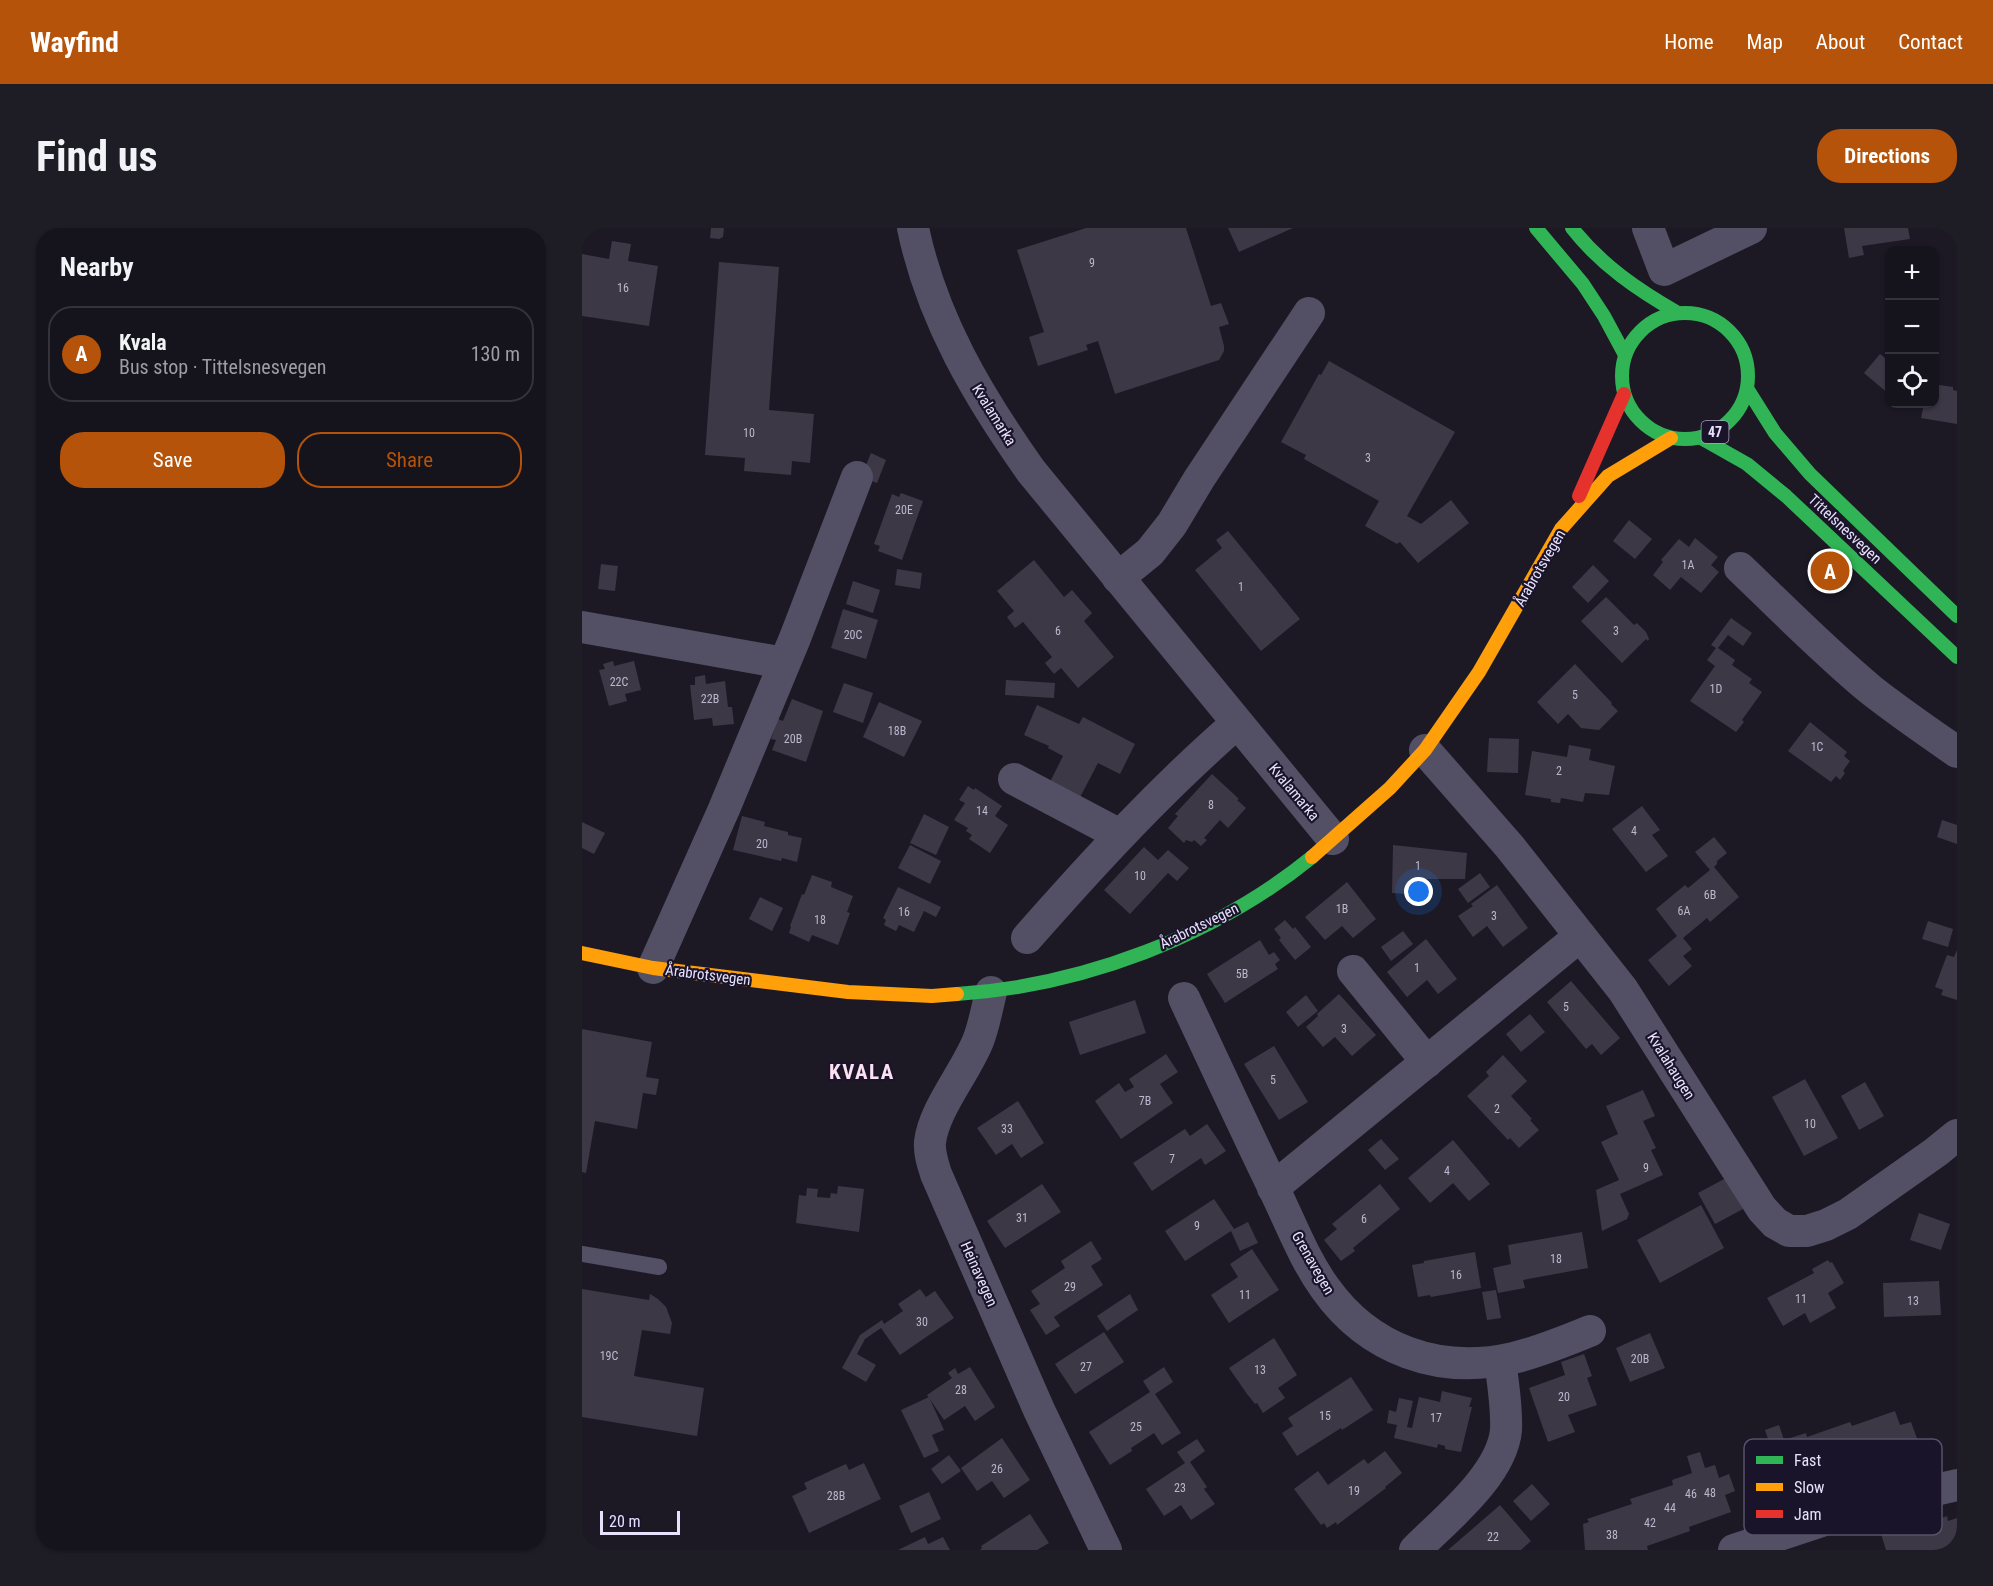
<!DOCTYPE html>
<html lang="en">
<head>
<meta charset="utf-8">
<style>
	body { margin:0; font-family:"Roboto Condensed",sans-serif; background:#1e1c25; color:#f1f3f6 }
	.controls { position:absolute; right:18px; top:18px; display:grid; overflow:hidden; border-radius:12px; box-shadow:0 2px 4px #0004 }
	.controls button { width:54px; height:54px; display:grid; place-items:center; padding:0; border:0; border-bottom:2px solid #34323b; background:#15131c; color:#f1f3f6; font:30px sans-serif }
	.scale { position:absolute; left:18px; bottom:15px; width:80px; box-sizing:border-box; padding-left:6px; border:3px solid #e7e1fc; border-top:0; font-size:16px; line-height:21px; white-space:nowrap; color:#e7e1fc; -webkit-text-stroke:4px #1a142a; paint-order:stroke }
	.you { position:absolute; left:837px; top:664px; width:21px; height:21px; margin:-15px; border:4px solid #fff; border-radius:50%; background:#1a73e8; box-shadow:0 0 0 9px #1a73e833 }
	.badge { display:grid; place-items:center; width:39px; height:39px; border-radius:50%; background:#b45309; color:#fff; font-size:20px; font-weight:700 }
	.pin { position:absolute; translate:-50% -50%; border:3px solid #fff; box-shadow:0 2px 6px #0006 }
	.list { margin:0; padding:0; list-style:none }
	h2 { display:flex; justify-content:space-between; align-items:center; height:78px; margin:0; padding:0 24px; font-size:26px }
	h2 small { font-size:20px; font-weight:400; color:#9d9ea3 }
	.list li { display:grid; grid-template-columns:39px 1fr auto; gap:18px; align-items:center; box-sizing:border-box; height:96px; margin:0 12px 12px; padding:0 12px; border:2px solid #34323b; border-radius:24px }
	.list b { display:block; font-size:22px; white-space:nowrap }
	.list p { margin:0; font-size:20px; white-space:nowrap; color:#9d9ea3 }
	.list em { font-size:20px; font-style:normal; color:#9d9ea3 }
	.actions { display:flex; gap:12px; padding:18px 24px }
	.actions a { flex:1; padding:14px 0; border:2px solid #b45309; border-radius:24px; text-align:center; font-size:21px; color:#b45309 }
	.actions .main { background:#b45309; color:#fff }
	.icon { flex:none; width:33px; height:33px; fill:none; stroke:currentColor; stroke-width:2; stroke-linecap:round; stroke-linejoin:round }
	.map { position:relative; flex:none; width:1375px; height:1322px; overflow:hidden; border-radius:24px }
	header { display:flex; align-items:center; gap:36px; box-sizing:border-box; height:84px; padding:0 30px; background:#b45309; color:#fff }
	header strong { font-size:28px }
	nav { display:flex; gap:33px; margin-inline-start:auto; font-size:21px }
	.intro { display:flex; align-items:center; justify-content:space-between; box-sizing:border-box; height:144px; padding:0 36px }
	h1 { margin:0; font-size:42px }
	.button { padding:15px 27px; border-radius:24px; background:#b45309; color:#fff; font-size:21px; font-weight:700 }
	main { display:flex; gap:36px; padding:0 36px }
	aside { flex:1; background:#15131c; border-radius:24px; box-shadow:0 2px 4px #0004 }
	.map>svg:first-child { display:block }
	.building { fill:#3c3846 }
	.lines { fill:none; stroke-linecap:round; stroke-linejoin:round }
	.lane { stroke:#534f65; stroke-width:16 }
	.street { stroke:#534f65; stroke-width:32 }
	.fast { stroke:#30b455; stroke-width:14 }
	.slow { stroke:#ff9f0a; stroke-width:14 }
	.jam { stroke:#e5322d; stroke-width:14 }
	.labels { text-anchor:middle; dominant-baseline:central; stroke-width:4.5; stroke-linejoin:round; paint-order:stroke }
	.number-label { font-size:12px; fill:#bcb7ce }
	.shield { fill:#1a142a; stroke:#aaa4bd; stroke-width:1.5 }
	.shield-label { font-size:14px; font-weight:bold; fill:#e7e1fc }
	.street-label { font-size:15px; fill:#e7e1fc; stroke:#1a142a }
	.district-label { font-size:21px; font-weight:bold; letter-spacing:1.5px; fill:#fce2f0; stroke:#1a142a }
	.key { fill:#1a142a; stroke:#585269; stroke-width:1.5 }
	.key-label { font-size:16px; fill:#e7e1fc }
</style>
</head>
<body>
<header>
<strong>Wayfind</strong>
<nav><a>Home</a><a>Map</a><a>About</a><a>Contact</a></nav>
</header>
<div class="intro"><h1>Find us</h1><a class="button">Directions</a></div>
<main>
<aside>
<h2>Nearby<small></small></h2>
<ul class="list">
<li><span class="badge">A</span><div><b>Kvala</b><p>Bus stop · Tittelsnesvegen</p></div><em>130 m</em></li>
</ul>
<div class="actions"><a class="main">Save</a><a>Share</a></div>
</aside>
<div class="map">
<svg width="1375" height="1322" viewBox="0 0 1375 1322">
	<rect width="100%" height="100%" fill="#1c1925"/>
	<!-- building -->
	<g class="building">
		<polygon points="129,0 142,0 141,9 137,11 128,10"/>
		<polygon points="504,0 604,0 629,78 639,75 647,96 637,99 642,118 642,123 637,132 533,166 516,113 504,117 506,122 456,138 447,109 462,104 435,22"/>
		<polygon points="646,0 711,0 657,24"/>
		<polygon points="1262,0 1326,0 1328,11 1280,18 1282,27 1267,30"/>
		<polygon points="30,13 49,16 46,33 76,38 67,98 0,88 0,26 27,31"/>
		<polygon points="137,34 197,39 187,182 232,186 228,235 210,233 209,247 162,243 163,230 123,227"/>
		<polygon points="1298,126 1308,134 1308,167 1282,145"/>
		<polygon points="747,133 873,204 825,288 839,296 869,272 887,295 836,335 818,314 815,316 783,298 797,273 722,231 724,227 699,214 737,146 739,147"/>
		<polygon points="1357,157 1371,159 1371,162 1375,163 1375,196 1339,190 1342,176 1352,176 1352,159 1357,160"/>
		<polygon points="289,225 304,232 295,255 279,249"/>
		<polygon points="319,265 341,273 320,332 296,323 298,318 292,316 310,266 317,269"/>
		<polygon points="1047,292 1070,311 1053,331 1031,313"/>
		<polygon points="646,303 718,391 679,423 613,342 640,320 634,312"/>
		<polygon points="1113,310 1136,329 1129,337 1137,344 1119,365 1099,349 1088,362 1071,347 1081,334 1079,332 1097,311 1107,319"/>
		<polygon points="452,332 482,369 490,362 510,385 502,393 532,429 496,460 479,440 472,446 463,435 470,429 441,394 433,400 425,389 432,383 415,363"/>
		<polygon points="19,336 36,338 33,363 16,361"/>
		<polygon points="1011,337 1027,353 1006,375 990,359"/>
		<polygon points="315,341 340,345 338,361 313,357"/>
		<polygon points="271,353 298,362 291,385 264,376"/>
		<polygon points="1024,369 1052,397 1055,395 1064,404 1067,411 1066,413 1064,411 1040,435 999,393"/>
		<polygon points="261,381 296,392 284,431 249,420"/>
		<polygon points="1149,390 1170,405 1161,418 1146,407 1136,420 1153,432 1150,437 1170,451 1167,455 1180,464 1160,492 1162,494 1154,504 1108,473 1133,438 1125,432 1134,420 1129,417"/>
		<polygon points="31,433 32,438 52,433 59,462 43,466 45,473 27,478 17,442 23,441 21,436"/>
		<polygon points="993,436 1030,475 1029,476 1036,483 1017,502 999,500 986,486 976,496 955,474"/>
		<polygon points="123,447 124,456 143,453 146,479 150,479 152,496 131,498 130,490 112,492 108,457 113,457 113,449"/>
		<polygon points="424,452 473,455 472,470 423,467"/>
		<polygon points="262,455 291,465 281,495 251,484"/>
		<polygon points="210,471 241,483 224,534 190,522 194,512 189,511 196,491 201,493"/>
		<polygon points="297,474 340,493 322,529 281,509"/>
		<polygon points="455,477 497,496 501,489 553,516 538,546 516,535 495,575 465,560 481,528 466,520 467,518 442,507"/>
		<polygon points="1228,494 1265,524 1262,528 1268,533 1261,543 1263,545 1258,552 1254,548 1249,554 1206,523"/>
		<polygon points="907,510 937,511 936,545 905,544"/>
		<polygon points="987,517 1009,521 1007,532 1033,538 1027,567 1003,565 1001,574 979,570 978,575 969,574 969,571 943,567 950,523 985,529"/>
		<polygon points="630,546 657,571 655,572 664,580 646,600 638,592 622,610 625,612 619,618 612,612 610,614 604,612 602,615 586,600 596,588 593,586"/>
		<polygon points="386,558 392,562 393,560 420,578 413,588 426,597 408,625 387,611 390,607 384,603 386,600 372,592 383,575 377,572"/>
		<polygon points="1060,578 1078,602 1070,607 1086,628 1064,644 1030,601"/>
		<polygon points="342,586 367,599 354,627 328,615"/>
		<polygon points="160,588 183,594 182,598 206,604 206,607 220,610 215,634 200,630 199,633 151,622"/>
		<polygon points="1360,592 1375,597 1375,616 1355,609"/>
		<polygon points="0,594 23,605 12,626 0,620"/>
		<polygon points="1132,609 1145,625 1135,633 1135,636 1132,639 1157,669 1128,694 1125,690 1101,710 1110,721 1101,728 1110,738 1087,758 1066,732 1095,708 1074,681 1103,657 1106,660 1128,642 1113,624"/>
		<polygon points="328,617 359,633 348,656 316,640"/>
		<polygon points="811,617 885,625 883,651 841,651 840,667 810,665"/>
		<polygon points="562,619 576,632 586,622 607,640 595,653 586,645 548,686 522,662"/>
		<polygon points="898,645 908,659 886,675 876,661"/>
		<polygon points="230,647 250,654 249,659 271,668 265,684 268,685 256,717 230,707 227,714 207,705 209,699 208,698 220,666 222,667"/>
		<polygon points="765,654 794,691 771,710 760,698 743,712 723,689"/>
		<polygon points="915,657 946,700 921,719 905,698 891,709 876,688 891,678 889,676"/>
		<polygon points="316,659 359,679 354,689 342,683 332,704 317,697 314,703 302,697 304,692 301,690"/>
		<polygon points="178,669 201,680 190,703 167,691"/>
		<polygon points="703,692 711,701 713,699 729,719 713,732 697,712 699,710 692,701"/>
		<polygon points="1346,693 1371,701 1366,719 1340,711"/>
		<polygon points="821,703 831,716 809,733 799,719"/>
		<polygon points="844,711 875,751 856,766 845,752 825,769 805,744"/>
		<polygon points="678,712 687,727 692,724 698,732 693,736 696,741 643,775 625,746"/>
		<polygon points="1375,722 1375,772 1359,767 1361,762 1353,759 1365,727 1372,729"/>
		<polygon points="989,753 1038,810 1019,827 1010,816 1004,821 965,774"/>
		<polygon points="757,766 794,807 770,828 753,809 741,819 724,799 736,788 735,786"/>
		<polygon points="724,767 736,783 716,799 704,784"/>
		<polygon points="553,772 564,805 498,827 487,794"/>
		<polygon points="948,786 963,804 939,824 924,806"/>
		<polygon points="0,801 70,814 64,849 77,851 74,867 61,865 55,901 13,893 4,945 0,944"/>
		<polygon points="692,818 726,874 697,892 662,836"/>
		<polygon points="584,826 596,844 578,856 591,875 539,911 513,873 537,855 543,864 552,859 547,851"/>
		<polygon points="921,827 945,853 929,868 950,891 948,892 957,902 937,920 928,910 926,912 885,868 907,848 904,844"/>
		<polygon points="1223,851 1256,910 1222,928 1190,869"/>
		<polygon points="1283,854 1302,888 1277,902 1259,868"/>
		<polygon points="1061,862 1073,888 1061,893 1074,920 1069,922 1081,947 1038,966 1047,986 1045,991 1020,1003 1014,962 1037,952 1019,914 1036,906 1024,878"/>
		<polygon points="436,873 462,915 439,930 430,916 414,927 395,900"/>
		<polygon points="625,896 644,923 623,937 619,930 570,963 551,935 603,901 608,908"/>
		<polygon points="799,911 817,931 803,942 786,922"/>
		<polygon points="871,912 908,956 887,973 871,955 848,975 826,950"/>
		<polygon points="1144,950 1161,981 1133,996 1116,965"/>
		<polygon points="460,956 479,984 423,1020 405,993"/>
		<polygon points="798,956 818,981 771,1020 773,1023 759,1033 742,1012 755,1001 750,996"/>
		<polygon points="256,958 282,961 277,1004 214,995 217,967 224,968 225,960 236,961 235,969 248,970 249,965 255,966"/>
		<polygon points="632,971 652,1001 666,994 676,1015 658,1023 649,1003 603,1033 583,1003"/>
		<polygon points="1119,977 1142,1020 1078,1055 1055,1012"/>
		<polygon points="1337,985 1368,996 1359,1022 1328,1012"/>
		<polygon points="1000,1004 1006,1040 941,1052 943,1060 916,1065 911,1040 929,1036 926,1017"/>
		<polygon points="509,1013 520,1031 509,1038 521,1057 472,1089 478,1098 464,1107 448,1082 458,1076 449,1063 483,1040 479,1033"/>
		<polygon points="670,1021 697,1062 647,1095 629,1067 656,1049 648,1036"/>
		<polygon points="893,1024 899,1060 849,1069 848,1067 836,1069 830,1037 842,1035 842,1033"/>
		<polygon points="1246,1032 1248,1035 1250,1034 1262,1055 1246,1065 1254,1080 1228,1095 1223,1085 1201,1098 1185,1070 1232,1045 1230,1041"/>
		<polygon points="1357,1053 1359,1087 1302,1089 1301,1055"/>
		<polygon points="0,1061 67,1072 68,1066 76,1071 84,1079 90,1095 88,1106 60,1102 52,1148 122,1160 115,1208 0,1189"/>
		<polygon points="338,1061 344,1069 353,1063 372,1090 318,1127 299,1100 283,1111 275,1126 294,1137 284,1154 260,1140 278,1107 300,1092 302,1096 321,1083 316,1076"/>
		<polygon points="914,1062 919,1090 905,1092 900,1064"/>
		<polygon points="548,1066 556,1082 525,1103 515,1088"/>
		<polygon points="522,1104 542,1134 493,1166 473,1136"/>
		<polygon points="1068,1105 1083,1140 1048,1154 1034,1120"/>
		<polygon points="692,1110 715,1147 696,1160 703,1170 681,1185 675,1175 673,1176 665,1166 647,1140"/>
		<polygon points="1002,1126 1010,1148 1005,1150 1015,1177 986,1187 993,1204 966,1214 947,1160 983,1147 979,1134"/>
		<polygon points="388,1139 413,1179 393,1193 383,1178 362,1192 345,1167 370,1150 366,1145 373,1140 376,1146"/>
		<polygon points="582,1139 591,1154 573,1166 599,1205 580,1217 572,1205 549,1220 550,1223 528,1237 507,1204 568,1164 561,1153"/>
		<polygon points="769,1149 791,1182 760,1202 759,1200 715,1228 700,1205 711,1198 706,1190"/>
		<polygon points="860,1163 890,1170 887,1179 890,1179 879,1224 863,1221 863,1218 856,1216 855,1220 812,1210 815,1197 805,1195 807,1182 814,1184 817,1170 831,1173 825,1199 830,1200 837,1169 858,1174"/>
		<polygon points="347,1169 362,1202 350,1207 357,1223 342,1230 319,1182"/>
		<polygon points="1313,1183 1318,1197 1329,1194 1336,1213 1324,1217 1326,1222 1283,1237 1282,1233 1238,1248 1237,1243 1194,1258 1181,1220 1188,1217 1183,1202 1197,1197 1202,1212 1224,1205 1225,1209 1268,1194 1270,1198"/>
		<polygon points="420,1210 448,1252 422,1270 410,1253 395,1263 379,1240"/>
		<polygon points="615,1211 623,1223 608,1234 625,1259 622,1261 633,1276 609,1292 599,1277 582,1288 564,1261 603,1235 595,1224"/>
		<polygon points="803,1223 820,1245 803,1259 804,1260 755,1297 754,1294 745,1300 742,1295 739,1297 712,1261 736,1243 746,1257 782,1231 786,1236"/>
		<polygon points="1118,1224 1123,1240 1133,1237 1137,1250 1147,1246 1153,1263 1143,1267 1149,1284 1107,1299 1108,1303 1065,1318 1066,1322 1003,1322 1001,1296 1007,1294 1005,1291 1050,1276 1048,1271 1091,1257 1090,1252 1110,1245 1105,1228"/>
		<polygon points="367,1227 379,1243 360,1256 349,1241"/>
		<polygon points="282,1235 299,1271 227,1305 210,1268 225,1261 222,1255 264,1236 267,1242"/>
		<polygon points="950,1256 968,1276 949,1293 931,1273"/>
		<polygon points="347,1264 359,1291 329,1305 317,1278"/>
		<polygon points="918,1277 949,1313 939,1322 866,1322"/>
		<polygon points="1339,1282 1344,1296 1365,1288 1366,1293 1375,1290 1375,1322 1304,1322 1299,1306 1329,1296 1328,1293 1334,1291 1332,1284"/>
		<polygon points="448,1286 467,1315 455,1322 398,1322 400,1320 399,1318"/>
		<polygon points="343,1309 346,1316 361,1309 368,1322 316,1322"/>
	</g>
	<g class="lines">
		<!-- lane -->
		<polyline class="lane" points="0,1026 77,1039"/>
		<!-- street -->
		<g class="street">
			<path d="M331,0C350,91 396,168 449,243L751,611"/>
			<polyline points="1066,0 1082,42 1169,0"/>
			<path d="M1158,340C1201,381 1243,424 1289,462C1317,484 1346,504 1375,524"/>
			<polyline points="536,350 568,324 590,296 617,251 727,85"/>
			<polyline points="0,399 202,435"/>
			<polyline points="843,522 928,619 1041,762 1180,981 1193,995 1207,1003 1225,1003 1244,997 1266,986 1354,924 1375,907"/>
			<polyline points="432,551 538,607"/>
			<path d="M445,710C511,635 579,561 655,495"/>
			<polyline points="71,740 142,581 213,410 275,249"/>
			<polyline points="771,743 845,834"/>
			<path d="M409,764C405,780 402,798 396,813C383,845 352,881 348,914C347,925 351,936 354,946L457,1182L524,1322"/>
			<path d="M602,770C632,834 662,899 693,963C709,996 722,1031 743,1060C787,1122 857,1147 931,1130C957,1124 983,1113 1008,1103"/>
			<polyline points="691,960 998,708"/>
			<path d="M833,1322C863,1292 920,1247 924,1202C925,1179 921,1155 918,1133"/>
			<polyline points="1152,1322 1291,1276 1375,1257"/>
		</g>
		<!-- fast -->
		<g class="fast">
			<polyline points="954,0 1001,56 1022,88 1043,127"/>
			<path d="M990,0C1019,37 1056,62 1096,85"/>
			<circle cx="1103" cy="148" r="63"/>
			<polyline points="1166,162 1193,205 1228,246 1375,388"/>
			<polyline points="1119,210 1165,236 1204,268 1375,429"/>
			<path d="M375,766C500,758 633,708 730,629"/>
		</g>
		<!-- slow -->
		<g class="slow">
			<polyline points="730,629 808,560 843,522 897,444 979,301 1026,248 1089,210"/>
			<polyline points="0,725 71,740 266,764 350,768 375,766"/>
		</g>
		<!-- jam -->
		<polyline class="jam" points="997,268 1042,166"/>
	</g>
	<g class="labels">
		<!-- number labels -->
		<g class="number-label">
			<text x="510" y="35">9</text>
			<text x="41" y="60">16</text>
			<text x="167" y="205">10</text>
			<text x="786" y="230">3</text>
			<text x="322" y="282">20E</text>
			<text x="1106" y="337">1A</text>
			<text x="659" y="359">1</text>
			<text x="476" y="403">6</text>
			<text x="1034" y="403">3</text>
			<text x="271" y="407">20C</text>
			<text x="37" y="454">22C</text>
			<text x="1134" y="461">1D</text>
			<text x="993" y="467">5</text>
			<text x="128" y="471">22B</text>
			<text x="315" y="503">18B</text>
			<text x="211" y="511">20B</text>
			<text x="1235" y="519">1C</text>
			<text x="977" y="543">2</text>
			<text x="629" y="577">8</text>
			<text x="400" y="583">14</text>
			<text x="1052" y="603">4</text>
			<text x="180" y="616">20</text>
			<text x="836" y="638">1</text>
			<text x="558" y="648">10</text>
			<text x="1128" y="667">6B</text>
			<text x="760" y="681">1B</text>
			<text x="1102" y="683">6A</text>
			<text x="322" y="684">16</text>
			<text x="912" y="688">3</text>
			<text x="238" y="692">18</text>
			<text x="835" y="740">1</text>
			<text x="660" y="746">5B</text>
			<text x="984" y="779">5</text>
			<text x="762" y="801">3</text>
			<text x="691" y="852">5</text>
			<text x="563" y="873">7B</text>
			<text x="915" y="881">2</text>
			<text x="1228" y="896">10</text>
			<text x="425" y="901">33</text>
			<text x="590" y="931">7</text>
			<text x="1064" y="940">9</text>
			<text x="865" y="943">4</text>
			<text x="440" y="990">31</text>
			<text x="782" y="991">6</text>
			<text x="615" y="998">9</text>
			<text x="974" y="1031">18</text>
			<text x="874" y="1047">16</text>
			<text x="488" y="1059">29</text>
			<text x="663" y="1067">11</text>
			<text x="1219" y="1071">11</text>
			<text x="1331" y="1073">13</text>
			<text x="340" y="1094">30</text>
			<text x="27" y="1128">19C</text>
			<text x="1058" y="1131">20B</text>
			<text x="504" y="1139">27</text>
			<text x="678" y="1142">13</text>
			<text x="379" y="1162">28</text>
			<text x="982" y="1169">20</text>
			<text x="743" y="1188">15</text>
			<text x="854" y="1190">17</text>
			<text x="554" y="1199">25</text>
			<text x="415" y="1241">26</text>
			<text x="598" y="1260">23</text>
			<text x="772" y="1263">19</text>
			<text x="1128" y="1265">48</text>
			<text x="1109" y="1266">46</text>
			<text x="254" y="1268">28B</text>
			<text x="1088" y="1280">44</text>
			<text x="1068" y="1295">42</text>
			<text x="1030" y="1307">38</text>
			<text x="911" y="1309">22</text>
		</g>
		<!-- shield labels -->
		<rect class="shield" x="1119.5" y="193" width="27" height="22" rx="4.5"/>
		<g class="shield-label">
			<text x="1133" y="204">47</text>
		</g>
		<!-- street labels -->
		<g class="street-label">
			<text transform="translate(412 187) rotate(58)">Kvalamarka</text>
			<text transform="translate(1263 301) rotate(43)">Tittelsnesvegen</text>
			<text transform="translate(958 340) rotate(-60)">Årabrotsvegen</text>
			<text transform="translate(712 564) rotate(50)">Kvalamarka</text>
			<text transform="translate(617 698) rotate(-26)">Årabrotsvegen</text>
			<text transform="translate(126 747) rotate(7)">Årabrotsvegen</text>
			<text transform="translate(1089 838) rotate(58)">Kvalahaugen</text>
			<text transform="translate(731 1035) rotate(60)">Grenavegen</text>
			<text transform="translate(397 1046) rotate(66)">Heinavegen</text>
		</g>
		<!-- district labels -->
		<g class="district-label">
			<text x="280" y="844">KVALA</text>
		</g>
	</g>
	<!-- legend -->
	<rect x="1162" y="1211" width="198" height="96" rx="9" class="key"/>
	<rect x="1174" y="1228" width="27" height="8" fill="#30b455"/>
	<rect x="1174" y="1255" width="27" height="8" fill="#ff9f0a"/>
	<rect x="1174" y="1282" width="27" height="8" fill="#e5322d"/>
	<g class="key-label">
		<text x="1212" y="1238">Fast</text>
		<text x="1212" y="1265">Slow</text>
		<text x="1212" y="1292">Jam</text>
	</g>
</svg>
<div class="controls">
<button>+</button>
<button>−</button>
<button><svg class="icon" aria-label="locate" viewBox="0 0 24 24"><circle cx="12" cy="12" r="6"/><path d="M12 2v4M12 18v4M2 12h4M18 12h4"/></svg></button>
</div>
<div class="scale">20 m</div>
<div class="you"></div>
<div class="pin badge" style="left:1248px;top:343px">A</div>
</div>
</main>
</body>
</html>
